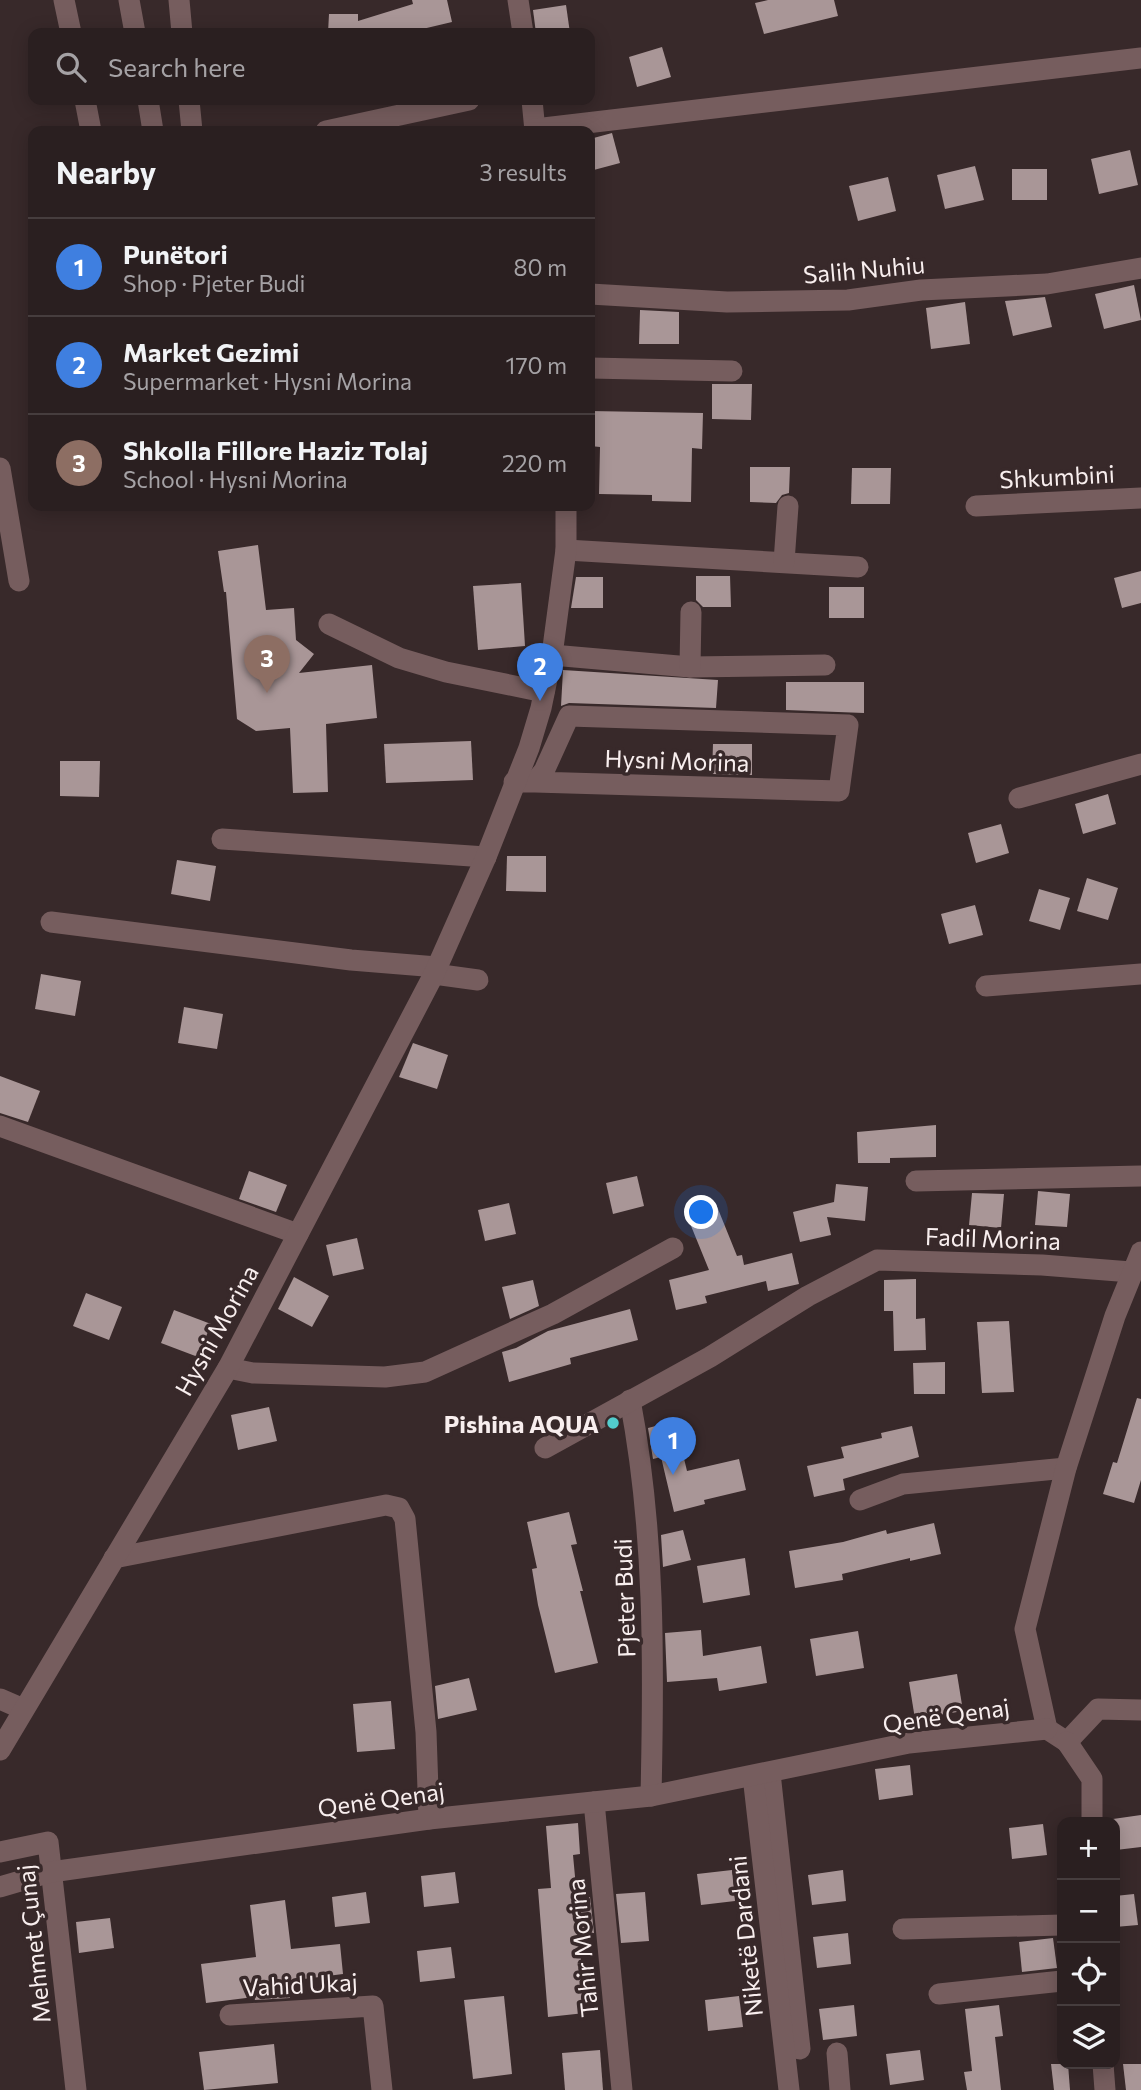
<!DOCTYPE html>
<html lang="en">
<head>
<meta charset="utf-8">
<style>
	body { margin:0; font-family:Commissioner,sans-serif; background:#322729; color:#f1f3f6 }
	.controls { position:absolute; right:21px; bottom:21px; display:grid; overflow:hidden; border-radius:14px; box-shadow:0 4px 18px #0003 }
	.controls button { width:63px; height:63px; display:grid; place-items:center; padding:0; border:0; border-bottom:2px solid #463d3e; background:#2a1f20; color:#f1f3f6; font:35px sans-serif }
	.you { position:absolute; left:702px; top:1213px; width:24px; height:24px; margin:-18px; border:5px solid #fff; border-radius:50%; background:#1a73e8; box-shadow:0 0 0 10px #1a73e833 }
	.badge { display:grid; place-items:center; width:46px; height:46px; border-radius:50%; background:#52cdcd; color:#fff; font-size:23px; font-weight:700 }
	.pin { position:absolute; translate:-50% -58px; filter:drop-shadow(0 2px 4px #0008) }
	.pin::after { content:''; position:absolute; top:37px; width:24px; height:21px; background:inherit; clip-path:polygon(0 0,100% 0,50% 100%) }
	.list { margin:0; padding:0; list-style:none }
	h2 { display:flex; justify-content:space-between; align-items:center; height:91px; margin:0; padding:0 28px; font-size:30px }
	h2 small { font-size:23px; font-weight:400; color:#a5a2a5 }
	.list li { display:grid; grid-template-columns:46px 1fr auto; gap:21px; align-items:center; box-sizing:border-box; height:98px; padding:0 28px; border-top:2px solid #463d3e }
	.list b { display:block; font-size:26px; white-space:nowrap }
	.list p { margin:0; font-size:23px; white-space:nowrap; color:#a5a2a5 }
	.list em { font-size:23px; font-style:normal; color:#a5a2a5 }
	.icon { flex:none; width:38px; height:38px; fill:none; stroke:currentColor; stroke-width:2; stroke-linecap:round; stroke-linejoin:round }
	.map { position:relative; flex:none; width:1141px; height:2090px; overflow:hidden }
	.search { position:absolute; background:#2a1f20; box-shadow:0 4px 18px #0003; left:28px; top:28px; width:567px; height:77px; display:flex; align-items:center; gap:18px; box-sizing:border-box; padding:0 24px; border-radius:14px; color:#a5a2a5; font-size:26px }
	.panel { position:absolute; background:#2a1f20; box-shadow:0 4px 18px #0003; left:28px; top:126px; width:567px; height:385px; border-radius:14px }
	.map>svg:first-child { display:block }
	.building { fill:#a99697 }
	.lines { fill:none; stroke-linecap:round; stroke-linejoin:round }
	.minor { stroke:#765d5e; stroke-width:21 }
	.poi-dot { fill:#52cdcd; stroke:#38292a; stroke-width:2.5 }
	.labels { text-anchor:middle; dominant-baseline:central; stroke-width:7; stroke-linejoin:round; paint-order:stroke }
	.street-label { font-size:24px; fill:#f8eeee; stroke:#38292a }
	.poi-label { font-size:24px; font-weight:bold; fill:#f8eeee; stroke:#38292a; text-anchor:end }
</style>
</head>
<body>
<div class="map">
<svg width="1141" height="2090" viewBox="0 0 1141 2090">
	<rect width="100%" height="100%" fill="#38292a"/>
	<!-- building -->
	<g class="building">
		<polygon points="412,0 447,0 452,22 414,31 415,33 328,33 329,14 358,14 358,21 413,4"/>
		<polygon points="768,0 834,0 838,16 764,34 755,3"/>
		<polygon points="566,5 570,33 536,33 533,10"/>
		<polygon points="662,47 671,77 637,87 629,57"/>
		<polygon points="612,133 620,163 590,171 590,139"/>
		<polygon points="1130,150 1138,185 1099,194 1091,159"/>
		<polygon points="975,166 984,200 945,209 937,175"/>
		<rect x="1012" y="169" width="35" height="31"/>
		<polygon points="888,177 896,211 858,221 849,186"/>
		<polygon points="1134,285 1141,320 1104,329 1095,294"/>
		<polygon points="1045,297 1052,327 1013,336 1005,301"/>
		<polygon points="965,302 970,344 931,349 926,308"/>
		<polygon points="640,310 679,312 679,344 639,344"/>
		<polygon points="712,384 752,384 751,420 712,419"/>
		<polygon points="590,411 703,413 702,449 692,448 691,502 652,501 652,495 599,494 600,447 590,446"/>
		<polygon points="750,467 790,467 789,493 782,495 776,503 750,502"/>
		<polygon points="852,468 891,468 890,504 851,504"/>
		<polygon points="258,545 266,610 294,608 296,640 314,654 299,673 372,665 377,718 326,724 328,792 293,793 290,728 256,731 237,719 226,592 224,592 218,551"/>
		<polygon points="1141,571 1141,603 1122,608 1114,578"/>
		<polygon points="696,576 730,576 731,607 703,607 696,600"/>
		<polygon points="576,577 603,577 603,608 571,608"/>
		<polygon points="521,583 525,646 478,650 473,586"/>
		<rect x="829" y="587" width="35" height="31"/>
		<polygon points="563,670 718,680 716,708 569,703 561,706"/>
		<polygon points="786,682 864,682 864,713 786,710"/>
		<polygon points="471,741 473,780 386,783 384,744"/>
		<polygon points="713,744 752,744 752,775 712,774"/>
		<polygon points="60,761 100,761 99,797 60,796"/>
		<polygon points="1108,794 1116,824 1083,834 1075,804"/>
		<polygon points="1001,824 1009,853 976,863 968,833"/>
		<polygon points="507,856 546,856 546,892 506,891"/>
		<polygon points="177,860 216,866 210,901 171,894"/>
		<polygon points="1087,878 1118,888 1108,920 1077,911"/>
		<polygon points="1039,889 1070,898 1060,930 1029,921"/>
		<polygon points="975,905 983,935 949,944 941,914"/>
		<polygon points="41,974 81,981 75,1016 35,1009"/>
		<polygon points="184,1007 223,1014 217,1049 178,1043"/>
		<polygon points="413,1043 448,1055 437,1089 399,1077"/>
		<polygon points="0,1076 40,1091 28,1122 0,1113"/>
		<polygon points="936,1125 936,1157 890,1158 890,1163 858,1163 857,1132"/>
		<polygon points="249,1171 287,1185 276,1212 239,1199"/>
		<polygon points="637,1176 644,1206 613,1214 606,1183"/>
		<polygon points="836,1184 868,1187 865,1221 827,1217 831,1235 800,1242 793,1212 834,1202"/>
		<polygon points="1038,1191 1070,1194 1067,1227 1035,1225"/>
		<polygon points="972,1193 1004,1194 1001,1228 969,1225"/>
		<polygon points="509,1203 516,1234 485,1241 478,1210"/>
		<polygon points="716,1204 737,1256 742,1255 744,1265 792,1253 799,1284 768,1291 766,1281 705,1296 707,1303 676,1310 669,1280 709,1270 687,1216"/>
		<polygon points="357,1238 364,1269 333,1276 326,1245"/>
		<polygon points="294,1277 329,1296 312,1327 278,1309"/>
		<polygon points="916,1279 916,1319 925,1318 926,1350 894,1351 893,1311 884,1311 884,1280"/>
		<polygon points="533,1280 539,1306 510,1319 502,1287"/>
		<polygon points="86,1293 122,1307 109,1340 73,1326"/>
		<polygon points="630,1309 638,1340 570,1358 571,1364 509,1382 502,1352 516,1348 548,1331"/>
		<polygon points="174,1310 211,1324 198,1357 161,1343"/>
		<polygon points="1009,1321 1014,1392 982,1393 977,1322"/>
		<polygon points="945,1362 945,1394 914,1394 913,1363"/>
		<polygon points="1137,1398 1141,1399 1141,1480 1134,1503 1103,1494 1113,1462 1117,1463"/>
		<polygon points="269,1407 277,1441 238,1450 231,1415"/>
		<polygon points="675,1421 687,1471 739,1459 746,1490 704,1500 705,1504 674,1512 661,1457 653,1459 648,1428"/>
		<polygon points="912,1426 919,1457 843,1479 845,1490 814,1497 807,1466 844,1458 841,1447 882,1438 881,1433"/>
		<polygon points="569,1512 577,1544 571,1545 583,1591 580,1591 598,1663 555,1673 538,1605 532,1569 537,1568 527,1522"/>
		<polygon points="934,1523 941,1554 910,1561 910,1558 842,1574 843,1580 795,1588 789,1551 843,1542 886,1530 887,1534"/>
		<polygon points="683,1530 691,1560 663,1567 661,1535"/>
		<polygon points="745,1558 750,1595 703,1603 697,1566"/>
		<polygon points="701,1630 703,1656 761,1646 767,1683 719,1691 717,1678 667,1682 665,1633"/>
		<polygon points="858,1631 864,1668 816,1676 810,1639"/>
		<polygon points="957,1674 963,1711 915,1719 909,1682"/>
		<polygon points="469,1678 477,1710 438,1719 435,1686"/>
		<polygon points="391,1701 395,1749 357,1752 353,1704"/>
		<polygon points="910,1765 913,1795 879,1800 875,1769"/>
		<polygon points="1141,1815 1141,1847 1116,1850 1113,1819"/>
		<polygon points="578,1823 580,1854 573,1855 577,1898 590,1897 594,1933 579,1934 585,2013 548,2017 538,1889 551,1888 546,1826"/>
		<polygon points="1043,1824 1047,1855 1012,1859 1009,1828"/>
		<polygon points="732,1870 735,1901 701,1905 697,1874"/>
		<polygon points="843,1870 846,1901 812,1905 808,1875"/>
		<polygon points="455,1872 459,1903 424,1907 421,1876"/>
		<polygon points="366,1892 370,1923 335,1927 332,1897"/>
		<polygon points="645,1892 649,1941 621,1943 616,1894"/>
		<polygon points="1134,1894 1138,1925 1115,1927 1115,1896"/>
		<polygon points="285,1900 291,1949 340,1944 343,1974 288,1981 290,1998 255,2000 254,1997 206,2003 201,1964 256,1957 250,1905"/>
		<polygon points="110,1918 114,1948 79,1953 76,1922"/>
		<polygon points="848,1933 851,1964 817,1968 813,1937"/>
		<polygon points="1053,1938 1057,1968 1022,1972 1019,1942"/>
		<polygon points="451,1947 455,1978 420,1982 417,1951"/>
		<polygon points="504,1996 512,2074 473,2079 464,2000"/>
		<polygon points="739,1996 743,2027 708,2031 705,2000"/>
		<polygon points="854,2005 857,2036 823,2040 819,2009"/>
		<polygon points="999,2005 1003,2036 995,2037 1001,2090 967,2090 964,2072 972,2071 965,2009"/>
		<polygon points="274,2044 278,2083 204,2090 199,2052"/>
		<polygon points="600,2050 603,2090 565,2090 562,2053"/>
		<polygon points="920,2050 924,2080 890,2085 886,2054"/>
		<polygon points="1051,2064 1068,2064 1070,2090 1054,2090"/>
		<polygon points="1123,2064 1141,2064 1141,2090 1126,2090"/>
	</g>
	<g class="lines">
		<!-- minor -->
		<g class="minor">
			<polyline points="64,0 71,33"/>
			<polyline points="129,0 135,33"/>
			<polyline points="179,0 182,33"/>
			<polyline points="518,0 523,33"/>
			<polyline points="85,100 91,131"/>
			<polyline points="148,100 153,131"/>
			<polyline points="189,100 192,131"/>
			<polyline points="532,100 535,131"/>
			<polyline points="535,129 1141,58"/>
			<polyline points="326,131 469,100"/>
			<polyline points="590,294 727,302 848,300 921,290 1047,284 1141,268"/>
			<polyline points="590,368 732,371"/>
			<polyline points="0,468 19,581"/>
			<polyline points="976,506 1141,498"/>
			<polyline points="566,550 858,567"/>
			<polyline points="784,562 788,506"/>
			<polyline points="329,624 399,658 446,672 544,692"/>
			<polyline points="552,655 690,667 825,665"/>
			<polyline points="690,667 691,612"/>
			<polyline points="514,782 535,782 839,791 848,725 569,716 544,771 535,782"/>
			<polyline points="1019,798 1141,764"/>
			<polyline points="222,839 486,857"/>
			<polyline points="51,922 351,960 437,967"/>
			<polyline points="434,974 478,980"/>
			<polyline points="986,986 1141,974"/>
			<polyline points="0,1126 298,1234"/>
			<polyline points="916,1181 1141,1176"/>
			<polyline points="228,1368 253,1373 385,1377 425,1372 553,1314 673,1248"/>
			<path d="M630,1400C655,1531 654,1663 651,1796"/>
			<polyline points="545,1448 710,1357 808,1296 877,1260 1042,1265 1131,1272"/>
			<polyline points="860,1500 903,1484 1066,1468"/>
			<polyline points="114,1558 386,1505 399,1508 405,1519 426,1732 429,1819"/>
			<polyline points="0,1699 23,1709"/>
			<polyline points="1047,1729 1025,1629 1066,1468 1115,1316 1141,1252"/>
			<polyline points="1047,1729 1067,1742 1098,1709 1141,1710"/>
			<polyline points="1067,1742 1092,1779 1092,1822"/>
			<polyline points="0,1750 228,1368 434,974 486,857 529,748 541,708 552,655 566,550 566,506"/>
			<polyline points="770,1773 800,2049"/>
			<polyline points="753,1776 789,2090"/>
			<polyline points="594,1802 622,2090"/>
			<polyline points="0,1852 48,1842 76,2090"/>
			<polyline points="0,1887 51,1872 429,1819 651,1796 909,1743 1047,1729"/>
			<polyline points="903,1929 1062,1925"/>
			<polyline points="939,1994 1062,1981"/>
			<polyline points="230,2015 373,2006 382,2090"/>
			<polyline points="837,2053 840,2090"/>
			<polyline points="1103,2064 1105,2090"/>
		</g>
	</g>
	<!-- markers -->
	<circle class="poi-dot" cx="613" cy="1423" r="7"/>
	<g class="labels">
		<!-- street labels -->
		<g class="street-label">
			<text transform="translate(864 269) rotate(-5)">Salih Nuhiu</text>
			<text transform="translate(1057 476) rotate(-3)">Shkumbini</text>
			<text transform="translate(677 760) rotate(2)">Hysni Morina</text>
			<text transform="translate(993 1238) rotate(2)">Fadil Morina</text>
			<text transform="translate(216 1330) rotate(-61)">Hysni Morina</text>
			<text transform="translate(624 1598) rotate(-92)">Pjeter Budi</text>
			<text transform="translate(946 1715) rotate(-8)">Qenë Qenaj</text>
			<text transform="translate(381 1799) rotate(-8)">Qenë Qenaj</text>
			<text transform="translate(745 1936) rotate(-96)">Niketë Dardani</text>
			<text transform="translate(33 1944) rotate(-96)">Mehmet Çunaj</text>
			<text transform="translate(582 1948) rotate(-96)">Tahir Morina</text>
			<text transform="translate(300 1984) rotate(-3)">Vahid Ukaj</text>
		</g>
		<!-- poi labels -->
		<g class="poi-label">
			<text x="599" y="1423">Pishina AQUA</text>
		</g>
	</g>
</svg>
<div class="controls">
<button>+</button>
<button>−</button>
<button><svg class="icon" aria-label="locate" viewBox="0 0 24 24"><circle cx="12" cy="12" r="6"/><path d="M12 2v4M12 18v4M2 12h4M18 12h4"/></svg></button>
<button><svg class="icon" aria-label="layers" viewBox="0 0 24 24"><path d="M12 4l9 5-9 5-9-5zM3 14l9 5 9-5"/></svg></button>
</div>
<div class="you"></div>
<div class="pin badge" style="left:673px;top:1475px;background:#3f7fe0">1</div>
<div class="pin badge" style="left:540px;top:701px;background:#3f7fe0">2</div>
<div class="pin badge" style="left:267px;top:693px;background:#8d6e63">3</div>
<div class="search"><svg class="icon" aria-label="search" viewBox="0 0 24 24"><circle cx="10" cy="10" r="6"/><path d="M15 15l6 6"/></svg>Search here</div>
<section class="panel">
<h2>Nearby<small>3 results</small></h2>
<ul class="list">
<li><span class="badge" style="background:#3f7fe0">1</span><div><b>Punëtori</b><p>Shop · Pjeter Budi</p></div><em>80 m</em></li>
<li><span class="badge" style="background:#3f7fe0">2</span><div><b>Market Gezimi</b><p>Supermarket · Hysni Morina</p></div><em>170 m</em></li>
<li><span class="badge" style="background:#8d6e63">3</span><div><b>Shkolla Fillore Haziz Tolaj</b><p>School · Hysni Morina</p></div><em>220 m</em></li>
</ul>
</section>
</div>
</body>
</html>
